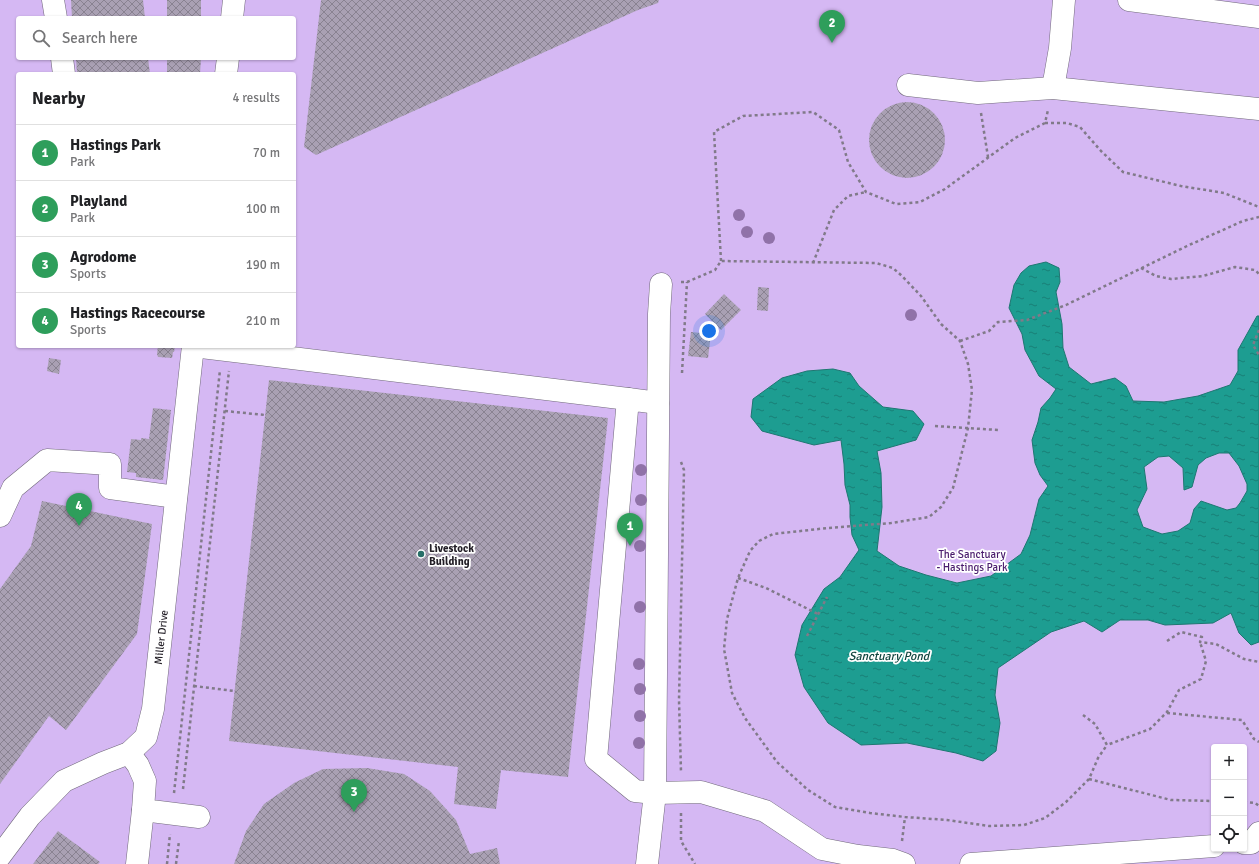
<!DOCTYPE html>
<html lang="en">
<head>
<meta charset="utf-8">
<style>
	body { margin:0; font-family:Signika,sans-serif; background:#f2f2f2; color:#202124 }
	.controls { position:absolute; right:12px; bottom:12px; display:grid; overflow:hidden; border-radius:4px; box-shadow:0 1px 3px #0004 }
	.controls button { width:36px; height:36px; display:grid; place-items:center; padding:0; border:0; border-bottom:1px solid #e0e0e0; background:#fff; color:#202124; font:20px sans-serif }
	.you { position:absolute; left:709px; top:331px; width:14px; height:14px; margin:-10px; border:3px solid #fff; border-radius:50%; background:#1a73e8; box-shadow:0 0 0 6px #1a73e833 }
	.badge { display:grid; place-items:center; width:26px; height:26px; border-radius:50%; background:#d93025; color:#fff; font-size:13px; font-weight:700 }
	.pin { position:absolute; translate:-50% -33px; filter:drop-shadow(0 1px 2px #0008) }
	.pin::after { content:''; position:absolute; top:21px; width:14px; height:12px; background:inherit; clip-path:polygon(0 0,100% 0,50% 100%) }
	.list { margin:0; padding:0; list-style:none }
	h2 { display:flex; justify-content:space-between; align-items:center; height:52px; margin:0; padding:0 16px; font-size:17px }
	h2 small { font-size:13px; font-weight:400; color:#757577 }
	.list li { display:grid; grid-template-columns:26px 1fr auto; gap:12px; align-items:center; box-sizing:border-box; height:56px; padding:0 16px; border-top:1px solid #e0e0e0 }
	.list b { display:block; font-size:15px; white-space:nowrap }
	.list p { margin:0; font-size:13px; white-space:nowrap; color:#757577 }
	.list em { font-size:13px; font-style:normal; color:#757577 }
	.icon { flex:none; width:22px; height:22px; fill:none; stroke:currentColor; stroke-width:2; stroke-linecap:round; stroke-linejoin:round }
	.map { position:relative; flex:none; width:1259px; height:864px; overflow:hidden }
	.search { position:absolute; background:#fff; box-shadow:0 1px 3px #0004; left:16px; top:16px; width:280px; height:44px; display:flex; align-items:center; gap:10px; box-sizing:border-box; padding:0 14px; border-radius:4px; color:#757577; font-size:15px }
	.panel { position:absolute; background:#fff; box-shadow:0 1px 3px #0004; left:16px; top:72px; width:280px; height:276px; border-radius:4px }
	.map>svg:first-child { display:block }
	.park { fill:#d5b8f3; fill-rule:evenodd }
	.water { fill:url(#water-ripples); stroke:#1e7771; fill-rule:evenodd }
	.building { fill:url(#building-cross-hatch) }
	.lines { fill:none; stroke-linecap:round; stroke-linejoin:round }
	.minor-casing { stroke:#71697b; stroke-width:23 }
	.path { stroke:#817a89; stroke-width:2.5; stroke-dasharray:3 3; stroke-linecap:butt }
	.minor { stroke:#fff; stroke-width:22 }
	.tree { fill:#9072a8 }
	.poi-dot { fill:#276f68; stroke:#fff; stroke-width:1.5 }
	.labels { text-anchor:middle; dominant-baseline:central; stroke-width:3.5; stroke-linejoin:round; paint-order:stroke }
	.poi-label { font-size:11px; font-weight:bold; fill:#221e26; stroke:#fff; text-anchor:start }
	.park-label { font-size:11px; fill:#4a1c6d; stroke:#fff }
	.street-label { font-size:11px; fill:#221e26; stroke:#fff }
	.water-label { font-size:12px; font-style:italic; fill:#10443e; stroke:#fff }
</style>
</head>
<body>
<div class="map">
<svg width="1259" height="864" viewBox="0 0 1259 864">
	<defs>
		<pattern id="water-ripples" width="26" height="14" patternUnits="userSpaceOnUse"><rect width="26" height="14" fill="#1d9d91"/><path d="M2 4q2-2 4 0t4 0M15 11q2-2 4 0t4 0" fill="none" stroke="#197f76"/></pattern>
		<pattern id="building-cross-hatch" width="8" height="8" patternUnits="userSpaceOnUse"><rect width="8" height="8" fill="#a9a0b3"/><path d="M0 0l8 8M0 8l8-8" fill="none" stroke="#898291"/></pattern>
	</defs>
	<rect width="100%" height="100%" fill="#e6dcf1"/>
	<!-- park -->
	<path class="park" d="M0,0H1259V864H0ZM18,18H294V58H18ZM18,74H294V346H18ZM1214,747H1244V849H1214Z"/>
	<!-- water -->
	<path class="water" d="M1046,262L1059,268L1060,282L1056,292L1062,324L1063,348L1069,367L1091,384L1115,378L1126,386L1133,401L1164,402L1198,396L1230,385L1238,371V350L1257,316H1259V642L1251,645L1239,633L1231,613L1213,623L1165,625L1148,620H1120L1102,632L1084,621L1051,632L998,668L995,695L1000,723L996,751L983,761L956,753L907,743L861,745L828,723L804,687L795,655L802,625L824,589L840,577L859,550L852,535L850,517V505L845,485L844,464L841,440L814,445L762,431L751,417L753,399L782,378L807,371L833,369L850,373L859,386L883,407L913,411L924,424L916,440L877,451L881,473L882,507L877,551L899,566L926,575L957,583L991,576L1021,554L1030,535L1039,499L1048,486L1040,475L1035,463L1032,440L1038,422L1041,408L1050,398L1056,389L1039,376L1025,350L1022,334L1009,308L1014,285L1021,273L1029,266ZM1219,453H1229L1239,466L1247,484V491L1240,503L1236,508L1227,510L1201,501L1194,509L1190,523L1178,531L1162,534L1143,527L1137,510L1147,489L1144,467L1158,457L1169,456L1183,468L1184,490L1192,487L1198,465L1206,458Z"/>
	<!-- building -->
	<g class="building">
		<polygon points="71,0 143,0 145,18 72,18"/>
		<rect x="167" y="0" width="34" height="18"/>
		<polygon points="321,0 659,0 658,3 638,10 316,155 304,147"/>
		<polygon points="76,58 148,58 150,74 77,74"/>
		<polygon points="167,58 201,58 200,74 167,74"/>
		<circle cx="907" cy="140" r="38"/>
		<polygon points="758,287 769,288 768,311 757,310"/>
		<polygon points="724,294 741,310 721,330 705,314"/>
		<polygon points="691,332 711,334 708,358 688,356"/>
		<polygon points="158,346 175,346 174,352 173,352 172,358 158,357 157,354"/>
		<polygon points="49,358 61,360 59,374 47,371"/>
		<polygon points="269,380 608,418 568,777 501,770 496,809 454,804 458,767 229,741"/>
		<polygon points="153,408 171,410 163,480 136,477 136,473 127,472 131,439 141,440 141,438 149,439"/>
		<polygon points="42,501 152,524 137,634 66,730 49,716 0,784 0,589 31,546"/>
		<polygon points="367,768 404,774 430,791 456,820 470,854 497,848 500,864 234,864 246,831 264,804 294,783 323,769"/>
		<polygon points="58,831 100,862 98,864 33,864"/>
	</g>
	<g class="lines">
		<defs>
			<g id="minor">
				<polyline points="53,0 56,18"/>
				<polyline points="1129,0 1259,17"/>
				<polyline points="232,18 234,0"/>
				<polyline points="62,58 64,74"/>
				<polyline points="226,74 228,58"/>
				<polyline points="908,85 978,93 1053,88 1259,109"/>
				<polyline points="1053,88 1060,48 1064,0"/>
				<polyline points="193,346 628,399"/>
				<polyline points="658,403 628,399 596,759 635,791 655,793 701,792 765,811 822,849 858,856 893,860 904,864"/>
				<polyline points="0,516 13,488 47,460 110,464 110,488 176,497"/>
				<polyline points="129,753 138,765 145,781 143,810 199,817"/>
				<polyline points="1244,843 1251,843 1259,833"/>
				<path id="s1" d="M0,856L30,816L64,781L103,763L129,753L146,737L153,709L193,346"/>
				<polyline points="137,864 143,810"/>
				<polyline points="647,864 655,793 659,314 661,284"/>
				<polyline points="971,864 1214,846"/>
			</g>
		</defs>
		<!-- minor casing -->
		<use href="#minor" class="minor-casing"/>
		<!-- path -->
		<g class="path">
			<polyline points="981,113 988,157"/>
			<polyline points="1045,123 1067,123 1080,127 1101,151 1123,172 1181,186 1224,193 1259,207"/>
			<polyline points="721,261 714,132 743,116 813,112 839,130 848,162 866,192 896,204 920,202 945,189 1015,138 1045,123 1048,110"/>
			<polyline points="813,263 834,210 848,196 866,192"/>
			<polyline points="1141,268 1156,276 1171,279 1203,276 1235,267 1255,270 1259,274"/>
			<polyline points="681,282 687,282 715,270 721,261 876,263 893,268 902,276 921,296 941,324 960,341 968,364 972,390 968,428 953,488 941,507 929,517 891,523 828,528 773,534 759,541 750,551 738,578 727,619 724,649 732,693 745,718 777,762 808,790 835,807 870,813 905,817 947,820 989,826 1024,825 1045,818 1066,802 1089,779 1098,758 1107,745"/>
			<polyline points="1259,330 1253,345 1259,355"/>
			<polyline points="960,341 989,331 998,322 1027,320 1066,305 1187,246 1243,221 1259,217"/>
			<polyline points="682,373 687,282"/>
			<polyline points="225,411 265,415"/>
			<polyline points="935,426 998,430"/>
			<polyline points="681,462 684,470 679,700 681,772"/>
			<polyline points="738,578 766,588 818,614"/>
			<polyline points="807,636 827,597"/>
			<polyline points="1167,641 1181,632 1202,637 1200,642 1216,644 1244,659 1259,662"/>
			<polyline points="194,686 234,691"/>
			<polyline points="1167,713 1242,720 1254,739 1259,742"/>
			<polyline points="1083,715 1095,724 1107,745 1150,729 1167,712 1179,690 1201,679 1206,661 1200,642"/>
			<polyline points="1089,779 1171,800 1214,801"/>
			<polyline points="183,789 195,678 229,371"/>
			<polyline points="174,793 220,370"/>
			<polyline points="1244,802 1255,803 1259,806"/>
			<polyline points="681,813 681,841 695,864"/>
			<polyline points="902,841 905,817"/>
			<polyline points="167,864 170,834"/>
			<polyline points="176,864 179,841"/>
		</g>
		<!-- minor -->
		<use href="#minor" class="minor"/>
	</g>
	<!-- trees -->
	<g class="tree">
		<circle cx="739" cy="215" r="6"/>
		<circle cx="747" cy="232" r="6"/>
		<circle cx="769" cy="238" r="6"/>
		<circle cx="911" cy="315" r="6"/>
		<circle cx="641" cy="470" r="6"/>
		<circle cx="641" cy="500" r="6"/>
		<circle cx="640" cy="546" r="6"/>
		<circle cx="640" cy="607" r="6"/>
		<circle cx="639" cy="664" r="6"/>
		<circle cx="640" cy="689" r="6"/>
		<circle cx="640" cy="716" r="6"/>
		<circle cx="639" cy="743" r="6"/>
	</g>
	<!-- markers -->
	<circle class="poi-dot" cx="421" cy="554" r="4"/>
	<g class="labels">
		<!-- poi labels -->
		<g class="poi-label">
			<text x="429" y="548">Livestock<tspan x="429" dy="13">Building</tspan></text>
		</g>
		<!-- park labels -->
		<g class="park-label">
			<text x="972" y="554">The Sanctuary<tspan x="972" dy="13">- Hastings Park</tspan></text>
		</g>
		<!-- street labels -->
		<g class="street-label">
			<text stroke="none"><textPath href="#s1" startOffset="294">Miller Drive</textPath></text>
		</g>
		<!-- water labels -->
		<g class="water-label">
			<text x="889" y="656">Sanctuary Pond</text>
		</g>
	</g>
</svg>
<div class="controls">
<button>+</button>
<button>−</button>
<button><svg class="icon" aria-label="locate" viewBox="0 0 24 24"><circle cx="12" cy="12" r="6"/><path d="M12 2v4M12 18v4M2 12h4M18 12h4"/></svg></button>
</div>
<div class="you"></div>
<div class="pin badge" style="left:630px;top:546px;background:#2e9e5b">1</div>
<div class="pin badge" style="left:832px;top:43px;background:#2e9e5b">2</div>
<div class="pin badge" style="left:354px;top:812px;background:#2e9e5b">3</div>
<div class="pin badge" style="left:79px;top:526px;background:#2e9e5b">4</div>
<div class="search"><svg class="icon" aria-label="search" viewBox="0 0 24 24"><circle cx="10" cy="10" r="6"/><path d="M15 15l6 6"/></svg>Search here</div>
<section class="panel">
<h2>Nearby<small>4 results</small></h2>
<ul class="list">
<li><span class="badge" style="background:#2e9e5b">1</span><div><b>Hastings Park</b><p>Park</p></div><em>70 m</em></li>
<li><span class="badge" style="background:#2e9e5b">2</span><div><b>Playland</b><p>Park</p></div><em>100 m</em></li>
<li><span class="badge" style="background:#2e9e5b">3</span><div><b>Agrodome</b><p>Sports</p></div><em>190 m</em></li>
<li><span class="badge" style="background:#2e9e5b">4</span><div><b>Hastings Racecourse</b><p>Sports</p></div><em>210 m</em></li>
</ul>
</section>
</div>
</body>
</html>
